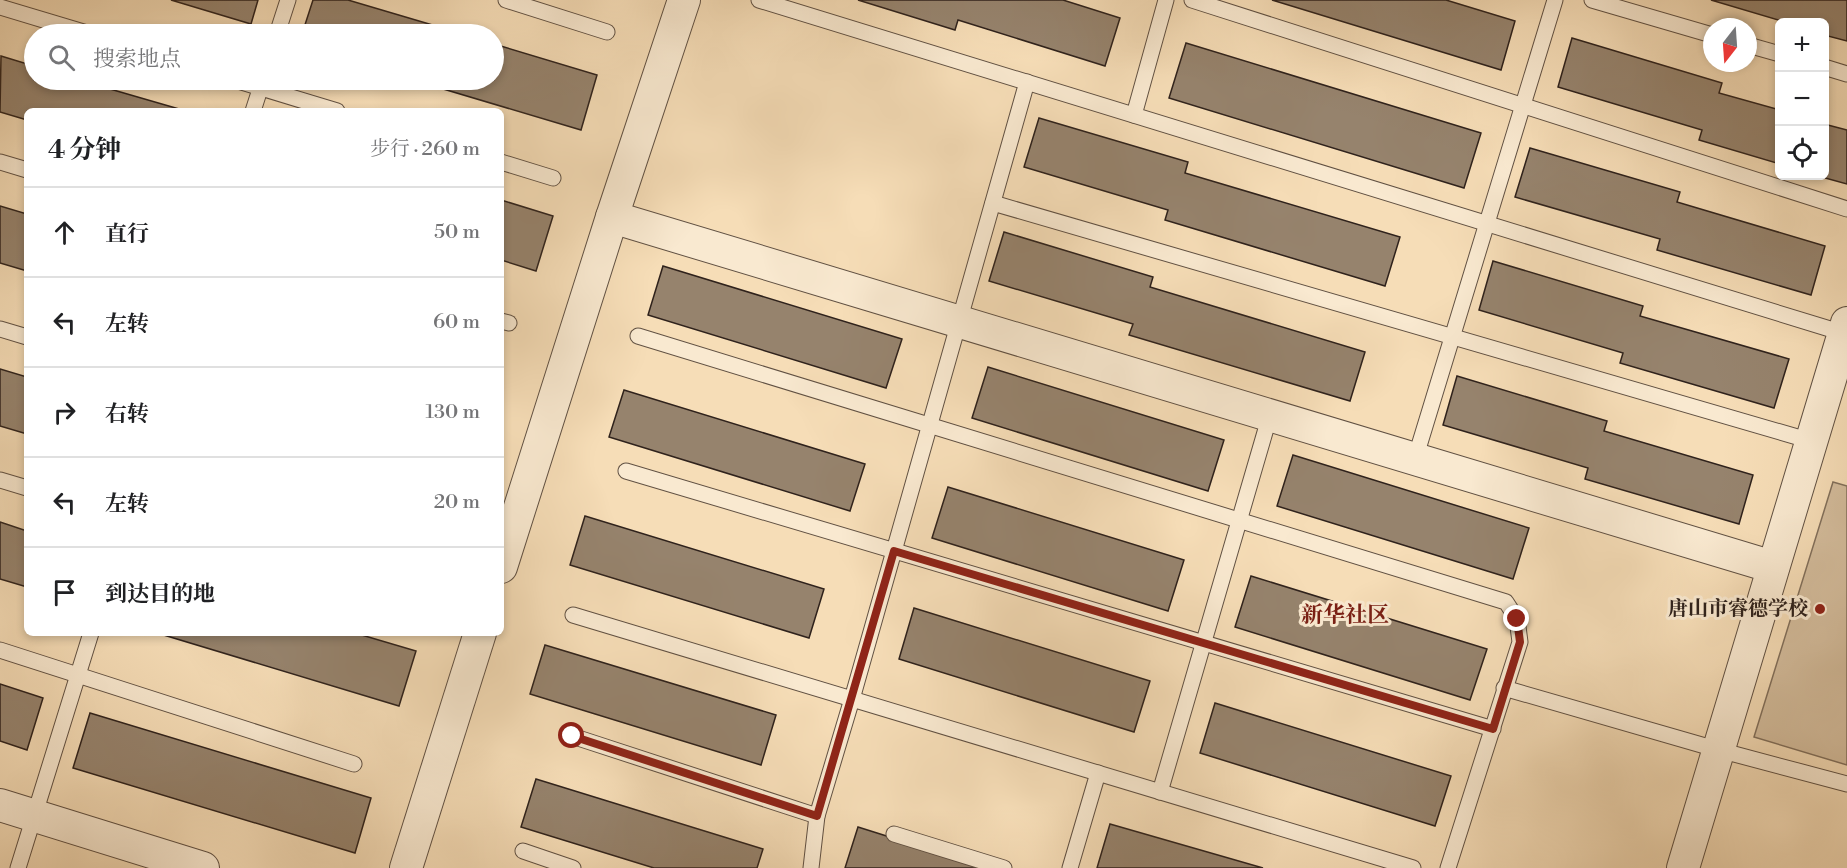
<!DOCTYPE html>
<html lang="zh">
<head>
<meta charset="utf-8">
<style>
	body { margin:0; font-family:"Libre Bodoni","Noto Serif SC",serif; background:#f2f2f2; color:#202124 }
	.controls { position:absolute; right:18px; top:18px; display:grid; overflow:hidden; border-radius:9px; box-shadow:0 3px 9px #0003 }
	.controls button { width:54px; height:54px; display:grid; place-items:center; padding:0; border:0; border-bottom:2px solid #e0e0e0; background:#fff; color:#202124; font:30px sans-serif }
	.compass { position:absolute; left:1703px; top:18px; width:54px; height:54px; border-radius:50%; background:#fff; box-shadow:0 3px 9px #0003; rotate:197deg }
	.stop { position:absolute; width:18px; height:18px; margin:-14px; border:4px solid #8f2418; border-radius:50%; background:#fff }
	.stop.end { background:#8f2418; border-color:#fff; box-shadow:0 2px 6px #0008 }
	.list { margin:0; padding:0; list-style:none }
	h2 { display:flex; justify-content:space-between; align-items:center; height:78px; margin:0; padding:0 24px; font-size:26px }
	h2 small { font-size:20px; font-weight:400; color:#757577 }
	.list li { display:grid; grid-template-columns:39px 1fr auto; gap:18px; align-items:center; box-sizing:border-box; height:90px; padding:0 24px; border-top:2px solid #e0e0e0 }
	.list b { display:block; font-size:22px; white-space:nowrap }
	.list em { font-size:20px; font-style:normal; color:#757577 }
	.icon { flex:none; width:33px; height:33px; fill:none; stroke:currentColor; stroke-width:2; stroke-linecap:round; stroke-linejoin:round }
	.map { position:relative; flex:none; width:1847px; height:868px; overflow:hidden }
	.search { position:absolute; background:#fff; box-shadow:0 3px 9px #0003; left:24px; top:24px; width:480px; height:66px; display:flex; align-items:center; gap:15px; box-sizing:border-box; padding:0 21px; border-radius:33px; color:#757577; font-size:22px }
	.panel { position:absolute; background:#fff; box-shadow:0 3px 9px #0003; left:24px; top:108px; width:480px; height:528px; border-radius:9px }
	.map>svg:first-child { display:block }
	.grass { fill:#d4bd9d; stroke:#82705c; stroke-width:1.5 }
	.building { fill:#96836d; stroke:#2f221c; stroke-width:1.5 }
	.lines { fill:none; stroke-linecap:round; stroke-linejoin:round }
	.service-casing { stroke:#615143; stroke-width:17 }
	.minor-casing { stroke:#615143; stroke-width:34 }
	.service { stroke:#f9e9d0; stroke-width:15 }
	.minor { stroke:#f9e9d0; stroke-width:32 }
	.route { stroke:#8f2418; stroke-width:8 }
	.poi-dot { fill:#8f2418; stroke:#f9e9d0; stroke-width:2 }
	.labels { text-anchor:middle; dominant-baseline:central; stroke-width:6; stroke-linejoin:round; paint-order:stroke }
	.poi-label { font-size:20px; font-weight:bold; fill:#2f221c; stroke:#f9e9d0; text-anchor:end }
	.quarter-label { font-size:22px; font-weight:bold; fill:#7a1f14; stroke:#f9e9d0 }
</style>
</head>
<body>
<div class="map">
<svg width="1847" height="868" viewBox="0 0 1847 868">
	<rect width="100%" height="100%" fill="#f6ddb7"/>
	<filter id="stains"><feTurbulence type="fractalNoise" baseFrequency=".00333" numOctaves="4"/><feColorMatrix values="0 0 0 0 .2 0 0 0 0 .09 0 0 0 0 .02 0 0 0 .5 -.17"/></filter>
	<radialGradient id="worn" r=".72"><stop offset=".6" stop-color="#630" stop-opacity="0"/><stop offset="1" stop-color="#630" stop-opacity=".3"/></radialGradient>
	<!-- grass -->
	<polygon class="grass" points="1833,482 1847,486 1847,765 1754,737"/>
	<!-- building -->
	<g class="building">
		<polygon points="171,0 258,0 251,24"/>
		<polygon points="313,0 348,0 463,34 302,34"/>
		<polygon points="858,0 1063,0 1120,18 1105,66 958,20 955,30"/>
		<polygon points="1272,0 1446,0 1515,21 1501,70"/>
		<polygon points="1711,0 1847,0 1847,41 1824,35 1824,22 1785,22"/>
		<polygon points="1572,38 1722,83 1719,93 1780,110 1780,164 1699,140 1702,130 1558,87"/>
		<polygon points="1186,43 1481,133 1464,188 1169,98"/>
		<polygon points="494,44 597,75 581,130 413,80 494,80"/>
		<polygon points="1,56 34,66 34,80 79,80 186,111 27,111 27,120 0,112"/>
		<polygon points="1039,118 1188,162 1185,173 1400,237 1385,286 1165,220 1168,210 1024,167"/>
		<polygon points="1824,124 1847,130 1847,184 1818,176 1824,176"/>
		<polygon points="1530,148 1680,192 1677,202 1825,246 1811,295 1657,250 1660,239 1515,197"/>
		<polygon points="501,200 553,216 536,271 501,260"/>
		<polygon points="0,206 27,214 27,271 0,263"/>
		<polygon points="1004,232 1153,277 1150,287 1365,352 1350,401 1129,335 1133,324 989,281"/>
		<polygon points="1493,261 1643,306 1640,316 1789,359 1774,408 1620,363 1623,353 1479,310"/>
		<polygon points="663,266 902,339 886,388 648,315"/>
		<polygon points="988,367 1224,440 1208,491 972,418"/>
		<polygon points="0,369 27,377 27,434 0,426"/>
		<polygon points="1457,376 1607,421 1604,431 1753,475 1739,524 1585,479 1588,468 1443,425"/>
		<polygon points="624,390 865,464 850,511 609,437"/>
		<polygon points="1293,455 1529,528 1513,579 1277,506"/>
		<polygon points="948,487 1184,560 1168,611 932,538"/>
		<polygon points="585,516 824,589 809,638 570,565"/>
		<polygon points="0,522 27,531 27,587 0,579"/>
		<polygon points="1251,576 1487,649 1470,700 1235,627"/>
		<polygon points="914,608 1150,681 1134,732 899,659"/>
		<polygon points="157,633 355,633 416,651 399,706"/>
		<polygon points="545,645 776,715 761,765 530,694"/>
		<polygon points="0,684 43,698 27,750 0,741"/>
		<polygon points="1215,703 1451,776 1435,826 1200,753"/>
		<polygon points="90,713 371,798 355,853 73,768"/>
		<polygon points="536,779 763,849 757,868 654,868 521,827"/>
		<polygon points="1110,824 1263,868 1097,868"/>
		<polygon points="858,827 988,868 845,868"/>
	</g>
	<g class="lines">
		<defs>
			<g id="service">
				<polyline points="506,0 607,32"/>
				<polyline points="759,0 1843,333"/>
				<polyline points="1192,0 1847,209"/>
				<polyline points="1592,0 1712,35"/>
				<polyline points="0,7 90,34"/>
				<polyline points="277,34 288,0"/>
				<polyline points="1748,45 1780,54"/>
				<polyline points="1824,67 1847,74"/>
				<polyline points="235,80 337,111"/>
				<polyline points="253,111 263,80"/>
				<polyline points="1134,115 1166,0"/>
				<polyline points="0,162 27,170"/>
				<polyline points="501,162 553,178"/>
				<polyline points="993,203 1811,441"/>
				<polyline points="501,321 509,323"/>
				<polyline points="0,329 27,337"/>
				<polyline points="638,336 1506,602 1517,619 1520,642 1448,868"/>
				<polyline points="1415,459 1555,0"/>
				<polyline points="626,471 1493,729"/>
				<polyline points="0,480 27,488"/>
				<polyline points="573,615 1413,868"/>
				<polyline points="0,650 354,764"/>
				<polyline points="1504,688 1719,750 1847,784"/>
				<polyline points="572,736 817,816"/>
				<polyline points="1160,792 1270,415"/>
				<polyline points="894,834 1004,868"/>
				<polyline points="523,851 573,868"/>
				<polyline points="18,868 91,633"/>
				<polyline points="811,868 817,816 852,699 1027,82"/>
				<polyline points="1070,868 1098,773"/>
			</g>
			<g id="minor">
				<polyline points="612,217 1773,567"/>
				<polyline points="501,567 612,217 684,0"/>
				<polyline points="0,805 203,868"/>
				<polyline points="406,868 480,633"/>
				<polyline points="1683,868 1847,323"/>
			</g>
		</defs>
		<!-- service casing -->
		<use href="#service" class="service-casing"/>
		<!-- minor casing -->
		<use href="#minor" class="minor-casing"/>
		<!-- service -->
		<use href="#service" class="service"/>
		<!-- minor -->
		<use href="#minor" class="minor"/>
	</g>
	<g class="lines">
		<!-- route -->
		<polyline class="route" points="572,736 817,816 894,551 1493,729 1520,642 1517,619"/>
	</g>
	<!-- markers -->
	<circle class="poi-dot" cx="1820" cy="609" r="6"/>
	<g class="labels">
		<!-- poi labels -->
		<g class="poi-label">
			<text x="1808" y="609">唐山市睿德学校</text>
		</g>
		<!-- quarter labels -->
		<g class="quarter-label">
			<text x="1345" y="615">新华社区</text>
		</g>
	</g>
	<rect width="100%" height="100%" filter="url(#stains)"/>
	<rect width="100%" height="100%" fill="url(#worn)"/>
</svg>
<div class="controls">
<button>+</button>
<button>−</button>
<button><svg class="icon" aria-label="locate" viewBox="0 0 24 24"><circle cx="12" cy="12" r="6"/><path d="M12 2v4M12 18v4M2 12h4M18 12h4"/></svg></button>
</div>
<svg class="compass" viewBox="-18 -18 36 36"><path d="M0-13l5 13h-10z" fill="#e53935"/><path d="M0 13l5-13h-10z" fill="#757577"/></svg>
<div class="stop" style="left:572px;top:736px"></div>
<div class="stop end" style="left:1517px;top:619px"></div>
<div class="search"><svg class="icon" aria-label="search" viewBox="0 0 24 24"><circle cx="10" cy="10" r="6"/><path d="M15 15l6 6"/></svg>搜索地点</div>
<section class="panel">
<h2>4 分钟<small>步行 · 260 m</small></h2>
<ul class="list">
<li><svg class="icon" aria-label="ahead" viewBox="0 0 24 24"><path d="M12 20V5M6 11l6-6 6 6"/></svg><div><b>直行</b></div><em>50 m</em></li>
<li><svg class="icon" aria-label="left" viewBox="0 0 24 24"><path d="M17 20v-9H6M10 6l-5 5 5 5"/></svg><div><b>左转</b></div><em>60 m</em></li>
<li><svg class="icon" aria-label="right" viewBox="0 0 24 24"><path d="M7 20v-9h11M14 6l5 5-5 5"/></svg><div><b>右转</b></div><em>130 m</em></li>
<li><svg class="icon" aria-label="left" viewBox="0 0 24 24"><path d="M17 20v-9H6M10 6l-5 5 5 5"/></svg><div><b>左转</b></div><em>20 m</em></li>
<li><svg class="icon" aria-label="arrive" viewBox="0 0 24 24"><path d="M6 21V4h12l-3 4 3 4H6"/></svg><div><b>到达目的地</b></div></li>
</ul>
</section>
</div>
</body>
</html>
